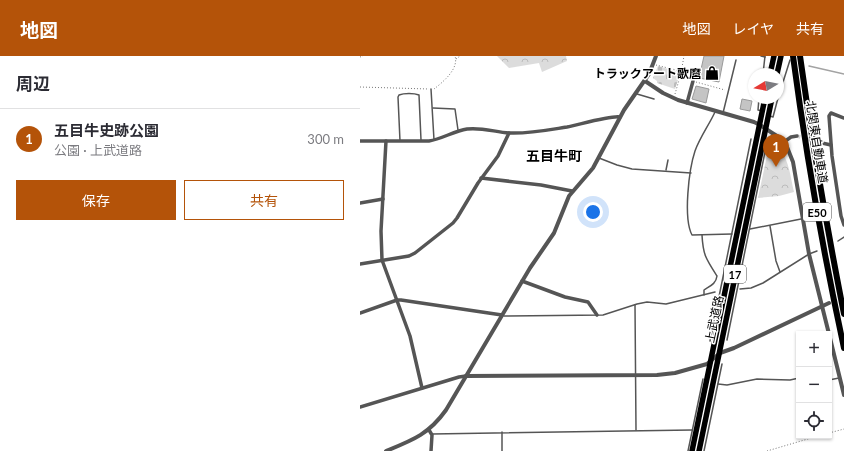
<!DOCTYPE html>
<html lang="ja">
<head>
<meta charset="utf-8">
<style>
	body { margin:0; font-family:Lato,"Noto Sans JP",sans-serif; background:#f2f2f3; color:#2b2b33 }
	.controls { position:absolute; right:12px; bottom:12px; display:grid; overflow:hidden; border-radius:0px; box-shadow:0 1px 3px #0004 }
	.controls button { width:36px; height:36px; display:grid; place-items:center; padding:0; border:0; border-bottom:1px solid #e1e1e2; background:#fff; color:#2b2b33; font:20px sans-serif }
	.compass { position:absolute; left:388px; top:12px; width:36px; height:36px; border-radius:50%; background:#fff; box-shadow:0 1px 3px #0004; rotate:260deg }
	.you { position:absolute; left:233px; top:156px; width:14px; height:14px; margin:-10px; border:3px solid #fff; border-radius:50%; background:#1a73e8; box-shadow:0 0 0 6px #1a73e833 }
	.badge { display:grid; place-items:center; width:26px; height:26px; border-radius:50%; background:#b45309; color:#fff; font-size:13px; font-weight:700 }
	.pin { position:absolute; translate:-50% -33px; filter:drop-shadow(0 1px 2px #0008) }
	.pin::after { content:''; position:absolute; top:21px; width:14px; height:12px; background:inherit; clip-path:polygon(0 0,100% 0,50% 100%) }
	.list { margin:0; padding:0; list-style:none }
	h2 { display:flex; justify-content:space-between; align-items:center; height:52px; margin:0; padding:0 16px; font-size:17px }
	h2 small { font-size:13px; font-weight:400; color:#7c7c81 }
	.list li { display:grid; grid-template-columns:26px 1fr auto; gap:12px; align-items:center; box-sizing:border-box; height:60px; padding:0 16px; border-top:1px solid #e1e1e2 }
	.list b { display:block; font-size:15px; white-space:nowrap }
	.list p { margin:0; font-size:13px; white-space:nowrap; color:#7c7c81 }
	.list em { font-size:13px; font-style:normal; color:#7c7c81 }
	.actions { display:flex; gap:8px; padding:12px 16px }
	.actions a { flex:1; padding:9px 0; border:1px solid #b45309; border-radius:0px; text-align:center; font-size:14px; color:#b45309 }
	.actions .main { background:#b45309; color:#fff }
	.icon { flex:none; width:22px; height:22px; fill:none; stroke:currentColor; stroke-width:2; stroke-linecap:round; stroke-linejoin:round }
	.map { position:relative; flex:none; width:484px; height:395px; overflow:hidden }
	header { display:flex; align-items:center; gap:24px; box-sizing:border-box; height:56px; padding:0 20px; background:#b45309; color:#fff }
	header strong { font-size:19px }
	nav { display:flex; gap:22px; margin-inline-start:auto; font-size:14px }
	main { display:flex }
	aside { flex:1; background:#fff }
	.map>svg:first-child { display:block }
	.forest { fill:url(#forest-crowns) }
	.cemetery { fill:url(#cemetery-stones) }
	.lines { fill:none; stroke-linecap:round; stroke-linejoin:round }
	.stream { stroke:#a3a3a3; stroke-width:1.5 }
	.building { fill:#c4c4c4; stroke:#999 }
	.minor-tunnel { stroke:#d9d9d9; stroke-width:3.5; stroke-dasharray:3.5 2; stroke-linecap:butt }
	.path { stroke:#777; stroke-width:1; stroke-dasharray:1 2; stroke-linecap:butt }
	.service { stroke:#555; stroke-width:1.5 }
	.minor { stroke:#555; stroke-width:3.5 }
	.tertiary { stroke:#555; stroke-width:4 }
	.trunk { stroke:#000; stroke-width:5.5 }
	.motorway { stroke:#000; stroke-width:6 }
	.labels { text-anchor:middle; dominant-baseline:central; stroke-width:3; stroke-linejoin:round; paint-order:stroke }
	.shield { fill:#fff; stroke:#4c4c4c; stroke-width:1 }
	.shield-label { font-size:11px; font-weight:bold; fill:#000 }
	.poi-label { font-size:12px; font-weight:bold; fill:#000; stroke:#fff; text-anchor:end }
	.street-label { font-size:12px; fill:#000; stroke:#fff }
	.quarter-label { font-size:14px; font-weight:bold; fill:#000; stroke:#fff }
</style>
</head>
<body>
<header>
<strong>地図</strong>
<nav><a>地図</a><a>レイヤ</a><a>共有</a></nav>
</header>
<main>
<aside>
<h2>周辺<small></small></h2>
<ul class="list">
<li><span class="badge">1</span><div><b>五目牛史跡公園</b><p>公園 · 上武道路</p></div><em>300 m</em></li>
</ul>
<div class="actions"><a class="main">保存</a><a>共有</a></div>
</aside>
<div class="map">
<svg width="484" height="395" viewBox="0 0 484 395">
	<defs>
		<pattern id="forest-crowns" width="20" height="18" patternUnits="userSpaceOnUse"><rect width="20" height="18" fill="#dcdcdc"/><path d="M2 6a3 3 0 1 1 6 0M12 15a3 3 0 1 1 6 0" fill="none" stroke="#bbb"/></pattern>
		<pattern id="cemetery-stones" width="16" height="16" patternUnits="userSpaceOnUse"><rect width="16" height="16" fill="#dcdcdc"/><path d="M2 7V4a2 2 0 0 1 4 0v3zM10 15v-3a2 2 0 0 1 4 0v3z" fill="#bbb"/></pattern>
	</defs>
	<rect width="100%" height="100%" fill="#fff"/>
	<!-- forest -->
	<g class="forest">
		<polygon points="137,0 206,0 207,5 182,16 179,7 149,12"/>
		<path d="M410,85H413C428,97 430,118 434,136L419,140L398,142Z"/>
	</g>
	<!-- cemetery -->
	<polygon class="cemetery" points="298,10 315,15 320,18 315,33 297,27 297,25 293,22"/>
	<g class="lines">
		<!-- stream -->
		<polyline class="stream" points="449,10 484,18"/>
	</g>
	<!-- building -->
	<g class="building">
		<polygon points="344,0 364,0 359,26 339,22"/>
		<polygon points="336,30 349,33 346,47 332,43"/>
		<polygon points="382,43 392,45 390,55 380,53"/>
	</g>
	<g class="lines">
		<!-- minor-tunnel -->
		<polyline class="minor-tunnel" points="437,80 462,87"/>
		<!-- path -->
		<g class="path">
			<polyline points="0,1 3,0"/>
			<polyline points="96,3 100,0"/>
			<polyline points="296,9 316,14 330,23"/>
			<polyline points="336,26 365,34"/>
			<polyline points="0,31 69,33"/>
			<path d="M74,33C83,26 99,13 95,0"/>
			<polyline points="315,38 321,17 324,0"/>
			<polyline points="469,377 484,373"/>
			<polyline points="407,395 458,380"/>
		</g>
		<!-- service -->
		<g class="service">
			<polyline points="401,0 405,1"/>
			<polyline points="403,18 405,0"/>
			<polyline points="71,33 74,84"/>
			<polyline points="277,38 294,43"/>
			<polyline points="399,42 398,54 402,55"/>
			<polyline points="418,42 430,4"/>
			<polyline points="73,52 95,53 98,74"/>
			<path d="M355,56C349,69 340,81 335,95C329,113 323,162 332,179L372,178"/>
			<polyline points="363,57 376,4"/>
			<polyline points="410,60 413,61 418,42"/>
			<path d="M40,85L38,41L39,39C44,37 54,37 59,39L61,84"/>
			<polyline points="239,102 257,109 272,113 331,117"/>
			<polyline points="306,114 308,104"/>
			<polyline points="410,170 416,205 420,216"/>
			<polyline points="390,173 441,163"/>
			<path d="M342,179C343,199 346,203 357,220C356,228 350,230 344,234V239"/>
			<polyline points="478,185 484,181"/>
			<polyline points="380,233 391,232 403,227 449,198 457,195"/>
			<polyline points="275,249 276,374"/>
			<polyline points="144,260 243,259 277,248 287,246 306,248 355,236"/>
			<polyline points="367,284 407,86"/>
			<polyline points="350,285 391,83"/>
			<polyline points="469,324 479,322"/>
			<polyline points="358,328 367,329 397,323 430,324 439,322"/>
			<polyline points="142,376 142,395"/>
			<polyline points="72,378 332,374"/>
			<polyline points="328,395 343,323"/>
			<polyline points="344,395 362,308"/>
		</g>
		<!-- minor -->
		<g class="minor">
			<polyline points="327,47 333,25"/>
			<polyline points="484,62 471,57 469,60 472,100 481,160 484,169"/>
			<path d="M0,85H69C82,83 94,75 107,73C121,71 135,76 149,77C168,78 188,74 207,71C218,69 252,59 260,61"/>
			<polyline points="26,85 21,175 22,204 50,280 62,332"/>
			<polyline points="424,86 431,81 437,80"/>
			<polyline points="462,87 471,89"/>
			<polyline points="121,122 181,129 212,135"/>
			<polyline points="0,147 23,143"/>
			<polyline points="0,208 49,200 55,197 93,167 97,162 118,127 138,100 149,77"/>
			<polyline points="162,225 205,241 228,246 237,259"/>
			<polyline points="0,257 37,244 41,244 142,259"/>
			<polyline points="0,351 99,321 106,320"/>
			<polyline points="69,374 72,379 71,395"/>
		</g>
		<!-- tertiary -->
		<g class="tertiary">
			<polyline points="285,25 303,37 318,44 394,66 400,69 420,82 427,91 433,106 449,198 469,278"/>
			<polyline points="469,278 484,339"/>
			<polyline points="106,320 297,319 315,317 347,308 360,297 374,292 469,247"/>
			<path d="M26,395C53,384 69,378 86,354L170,212L194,177L209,140L233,112L264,54L289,18L296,0"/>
		</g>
		<!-- trunk -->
		<g class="trunk">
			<polyline points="410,18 414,0"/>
			<polyline points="417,18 421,0"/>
			<polyline points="332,395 405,42"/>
			<polyline points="339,395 412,42"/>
		</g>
		<!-- motorway -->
		<g class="motorway">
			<path d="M433,0C446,98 463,195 484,292"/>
			<path d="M440,0C452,86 467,172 484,258"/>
		</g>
	</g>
	<!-- icons -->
	<defs>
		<symbol id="shop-bare" viewBox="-9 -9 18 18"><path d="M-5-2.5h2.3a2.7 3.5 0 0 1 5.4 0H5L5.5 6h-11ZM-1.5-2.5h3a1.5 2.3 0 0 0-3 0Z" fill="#000" stroke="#fff" stroke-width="2.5" paint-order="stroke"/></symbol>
	</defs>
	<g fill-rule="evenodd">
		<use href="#shop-bare" x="342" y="7" width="20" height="20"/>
	</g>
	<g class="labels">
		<!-- shield labels -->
		<g class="shield">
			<rect x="443" y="147" width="28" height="18" rx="3"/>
			<rect x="364" y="209" width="22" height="18" rx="3"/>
		</g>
		<g class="shield-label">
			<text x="457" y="156">E50</text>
			<text x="375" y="218">17</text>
		</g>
		<!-- poi labels -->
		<g class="poi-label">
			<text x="341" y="17">トラックアート歌麿</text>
		</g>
		<!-- street labels -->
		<g class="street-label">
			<text transform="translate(457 86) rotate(81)">北関東自動車道</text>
			<text transform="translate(354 263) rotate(-78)">上武道路</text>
		</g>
		<!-- quarter labels -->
		<g class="quarter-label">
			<text x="194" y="99">五目牛町</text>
		</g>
	</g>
</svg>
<div class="controls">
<button>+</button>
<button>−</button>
<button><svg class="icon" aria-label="locate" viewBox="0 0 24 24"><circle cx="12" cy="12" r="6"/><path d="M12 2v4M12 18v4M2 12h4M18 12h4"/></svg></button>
</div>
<svg class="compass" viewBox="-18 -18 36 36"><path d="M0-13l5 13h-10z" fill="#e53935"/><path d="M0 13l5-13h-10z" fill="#7c7c81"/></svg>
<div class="you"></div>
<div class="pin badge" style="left:416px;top:111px">1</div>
</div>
</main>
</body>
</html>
